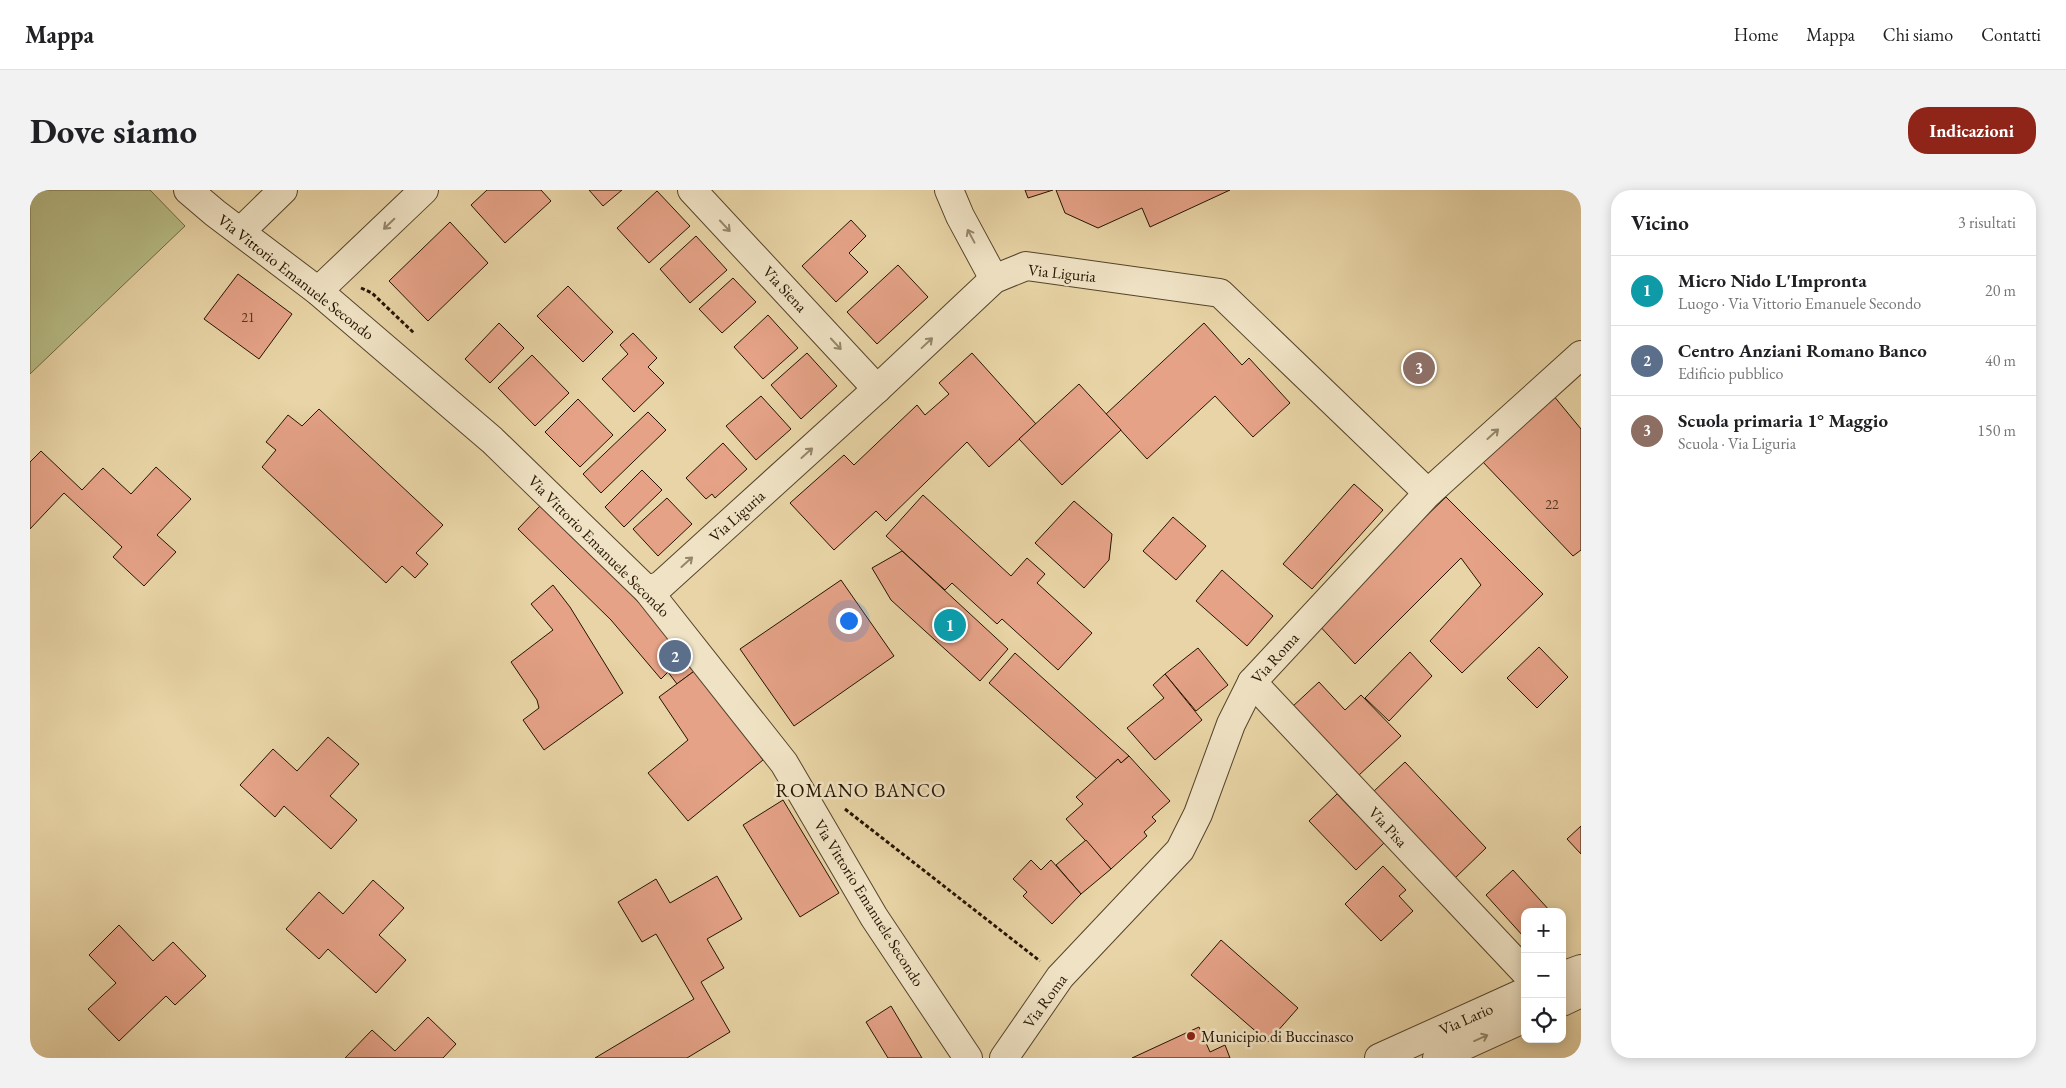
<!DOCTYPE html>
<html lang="it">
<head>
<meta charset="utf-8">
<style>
	body { margin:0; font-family:"EB Garamond",serif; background:#f2f2f2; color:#202124 }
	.controls { position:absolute; right:15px; bottom:15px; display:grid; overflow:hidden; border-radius:10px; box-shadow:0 2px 12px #0003 }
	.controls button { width:45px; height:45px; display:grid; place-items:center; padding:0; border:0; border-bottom:1px solid #e0e0e0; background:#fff; color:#202124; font:25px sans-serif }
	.you { position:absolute; left:818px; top:430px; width:18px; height:18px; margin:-12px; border:4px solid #fff; border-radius:50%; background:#1a73e8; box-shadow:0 0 0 8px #1a73e833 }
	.badge { display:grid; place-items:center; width:32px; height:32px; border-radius:50%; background:#8f2418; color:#fff; font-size:16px; font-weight:700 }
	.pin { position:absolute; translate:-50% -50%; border:2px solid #fff; box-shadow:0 1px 5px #0006 }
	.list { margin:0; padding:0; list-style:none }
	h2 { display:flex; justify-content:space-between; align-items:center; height:65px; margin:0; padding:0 20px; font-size:21px }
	h2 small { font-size:16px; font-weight:400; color:#757577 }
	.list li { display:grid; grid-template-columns:32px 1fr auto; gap:15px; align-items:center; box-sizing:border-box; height:70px; padding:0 20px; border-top:1px solid #e0e0e0 }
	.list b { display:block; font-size:19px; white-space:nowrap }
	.list p { margin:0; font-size:16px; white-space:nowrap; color:#757577 }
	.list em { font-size:16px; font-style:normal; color:#757577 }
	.icon { flex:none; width:28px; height:28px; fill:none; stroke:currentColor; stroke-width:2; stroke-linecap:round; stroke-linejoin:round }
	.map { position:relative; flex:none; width:1551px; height:868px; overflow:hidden; border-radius:20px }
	header { display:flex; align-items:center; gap:30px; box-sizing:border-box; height:70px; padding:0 25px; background:#fff; border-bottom:1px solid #e0e0e0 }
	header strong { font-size:24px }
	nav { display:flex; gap:28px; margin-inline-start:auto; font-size:18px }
	.intro { display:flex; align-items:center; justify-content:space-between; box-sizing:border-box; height:120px; padding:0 30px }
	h1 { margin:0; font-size:35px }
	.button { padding:12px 22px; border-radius:20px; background:#8f2418; color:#fff; font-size:18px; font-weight:700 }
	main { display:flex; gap:30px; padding:0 30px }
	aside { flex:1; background:#fff; border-radius:20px; box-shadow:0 2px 12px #0003 }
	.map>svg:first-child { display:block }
	.green { fill:#b7bc86; stroke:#6e6843 }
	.building { fill:#e5a287; stroke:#251400 }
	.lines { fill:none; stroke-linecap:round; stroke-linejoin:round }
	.minor-casing { stroke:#56442a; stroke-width:30 }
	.path { stroke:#251400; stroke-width:3; stroke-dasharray:4 2.5; stroke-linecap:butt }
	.minor { stroke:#f0e3c5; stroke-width:28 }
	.oneway { stroke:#95866c }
	.poi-dot { fill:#8f2418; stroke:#f0e3c5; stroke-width:2 }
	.labels { text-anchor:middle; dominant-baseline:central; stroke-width:5; stroke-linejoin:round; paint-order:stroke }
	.number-label { font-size:14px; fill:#553822 }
	.street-label { font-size:16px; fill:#251400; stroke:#f0e3c5 }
	.poi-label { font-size:16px; fill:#251400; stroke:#f0e3c5; text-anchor:start }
	.quarter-label { font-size:19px; letter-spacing:1px; fill:#251400; stroke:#f0e3c5 }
</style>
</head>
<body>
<header>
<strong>Mappa</strong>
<nav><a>Home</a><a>Mappa</a><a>Chi siamo</a><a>Contatti</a></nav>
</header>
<div class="intro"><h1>Dove siamo</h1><a class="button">Indicazioni</a></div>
<main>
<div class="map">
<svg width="1551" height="868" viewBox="0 0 1551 868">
	<rect width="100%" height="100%" fill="#e8d4a6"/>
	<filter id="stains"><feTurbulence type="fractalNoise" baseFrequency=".004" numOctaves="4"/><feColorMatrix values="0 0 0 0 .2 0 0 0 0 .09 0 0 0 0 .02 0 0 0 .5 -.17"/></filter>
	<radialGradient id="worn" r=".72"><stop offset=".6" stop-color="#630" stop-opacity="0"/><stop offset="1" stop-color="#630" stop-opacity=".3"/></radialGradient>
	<!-- green -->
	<polygon class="green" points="0,0 120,0 155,36 0,184"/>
	<!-- building -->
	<g class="building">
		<polygon points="457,0 511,0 521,11 475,53 441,15"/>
		<polygon points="559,0 592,0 573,16"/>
		<polygon points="995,0 1023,0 998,8"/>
		<polygon points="1026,0 1200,0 1120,37 1112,18 1068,38 1035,23"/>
		<polygon points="627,1 660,36 619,73 587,38"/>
		<polygon points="821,30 836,46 819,63 838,82 806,112 772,76"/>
		<polygon points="420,32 458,73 398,131 359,91"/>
		<polygon points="666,46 697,80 660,113 630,79"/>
		<polygon points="868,75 898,107 847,154 817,122"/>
		<polygon points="208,84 262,124 229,169 174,129"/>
		<polygon points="703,88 726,112 692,143 669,119"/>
		<polygon points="538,96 583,142 553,172 507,126"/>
		<polygon points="738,125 768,158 733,189 704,157"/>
		<polygon points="469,133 494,158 460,193 435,169"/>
		<polygon points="1174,133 1212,175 1219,168 1260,213 1223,247 1185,206 1117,269 1076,224"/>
		<polygon points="603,143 627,168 618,177 634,193 604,222 572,189 598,164 590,155"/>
		<polygon points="777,163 807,196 771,229 741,195"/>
		<polygon points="942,163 1006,234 959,277 937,252 856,331 846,321 804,360 760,313 814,265 824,275 887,215 895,225 919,204 909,193"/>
		<polygon points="502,165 539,203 505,236 468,198"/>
		<polygon points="1049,194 1091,240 1032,295 989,249"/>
		<polygon points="1523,205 1551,239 1551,360 1543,366 1450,269"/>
		<polygon points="731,206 761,239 726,270 696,236"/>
		<polygon points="548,209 583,245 550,277 515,242"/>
		<polygon points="289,219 413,335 386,363 398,374 385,388 372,376 356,393 232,277 246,260 236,252 258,225 272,236"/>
		<polygon points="618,222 636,240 571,303 553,284"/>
		<polygon points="693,253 717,279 685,308 682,304 676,309 656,288"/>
		<polygon points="11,261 52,300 73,278 101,304 126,277 161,309 127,345 146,362 114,396 83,367 92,357 34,303 0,339 0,272"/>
		<polygon points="612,280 632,300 594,337 575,317"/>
		<polygon points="1324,294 1353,320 1282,399 1253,374"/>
		<polygon points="893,305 981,386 997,368 1015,384 1007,393 1062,443 1028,480 972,429 967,434 922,393 915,400 856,346"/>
		<polygon points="1416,307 1513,404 1432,483 1400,451 1451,395 1431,368 1325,474 1286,432"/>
		<polygon points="637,308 662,334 628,366 603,339"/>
		<polygon points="1044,311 1082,344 1079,370 1054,398 1005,353"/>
		<polygon points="510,316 604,407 667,479 647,494 638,482 631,489 581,430 488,339"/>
		<polygon points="1143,327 1176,356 1146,390 1113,361"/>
		<polygon points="872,361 978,459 950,491 861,410 842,378"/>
		<polygon points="1192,380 1243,426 1217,456 1166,411"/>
		<polygon points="811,390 864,466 764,536 710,459"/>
		<polygon points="523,395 540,417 593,503 514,560 493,530 509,518 507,510 481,472 523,440 501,414"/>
		<polygon points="1509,457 1538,487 1507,518 1477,488"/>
		<polygon points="1168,458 1198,495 1166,521 1135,484"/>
		<polygon points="1380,462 1402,486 1359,531 1335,508"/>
		<polygon points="985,463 1099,566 1091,573 1088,569 1067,589 959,493"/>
		<polygon points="667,479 733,570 658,631 618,583 658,550 629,507"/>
		<polygon points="1135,484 1172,530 1125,570 1097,538 1134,508 1123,495"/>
		<polygon points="1289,492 1315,520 1331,505 1371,546 1328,586 1262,517"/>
		<polygon points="298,547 329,574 300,606 327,630 301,659 254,616 245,627 210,595 243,559 267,581"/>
		<polygon points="1099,566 1140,611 1122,627 1126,631 1114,642 1117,646 1081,679 1036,629 1053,614 1046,607 1088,569 1091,573"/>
		<polygon points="1375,572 1456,658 1424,689 1343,602"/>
		<polygon points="1307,604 1354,653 1326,680 1279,631"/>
		<polygon points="753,610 809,703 770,727 713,635"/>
		<polygon points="1551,636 1551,664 1537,649"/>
		<polygon points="1056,650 1081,679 1051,704 1026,675"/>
		<polygon points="1001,670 1011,680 1021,670 1051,704 1022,734 993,706 997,702 983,689"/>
		<polygon points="1353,676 1376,700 1369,706 1383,721 1351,751 1315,714"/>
		<polygon points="1483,680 1520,721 1495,722 1495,744 1493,746 1456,705"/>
		<polygon points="687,686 712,729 677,749 694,778 671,792 700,842 657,868 565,868 664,809 626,744 612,752 588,712 626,689 640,713"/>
		<polygon points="343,690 374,718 349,745 376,770 346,803 298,759 289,769 256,739 289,702 313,724"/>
		<polygon points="89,735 123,771 143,752 176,786 145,815 136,806 89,851 58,819 86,793 59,765"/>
		<polygon points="1191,750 1268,818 1238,852 1161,785"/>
		<polygon points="861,816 892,868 858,868 836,832"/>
		<polygon points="398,827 426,854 413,868 315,868 342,840 365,861"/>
		<polygon points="1169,837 1180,862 1195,855 1200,868 1102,868"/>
	</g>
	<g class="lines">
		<defs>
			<g id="minor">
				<polyline points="158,0 185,23 288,101 462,250 618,401 754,573 844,727 938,868"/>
				<polyline points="662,0 847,199"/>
				<polyline points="919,0 930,26 964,89"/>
				<polyline points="211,41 253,0"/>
				<polyline points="288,101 394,0"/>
				<polyline points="618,401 631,395 847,199 964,89 996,76 1190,103 1398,303"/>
				<polyline points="1222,492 1495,782"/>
				<polyline points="1532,786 1551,779"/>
				<polyline points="1532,812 1551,803"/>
				<polyline points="974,868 1030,787 1150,660 1168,624 1201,534 1222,492 1398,303 1551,165"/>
				<polyline points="1349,868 1495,802"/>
				<polyline points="1407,868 1495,828"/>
			</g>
		</defs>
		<!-- minor casing -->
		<use href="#minor" class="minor-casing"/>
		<!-- path -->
		<g class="path">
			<polyline points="331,98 342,103 385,144"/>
			<polyline points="815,619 1010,771"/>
		</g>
		<!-- minor -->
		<use href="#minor" class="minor"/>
	</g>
	<!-- one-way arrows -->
	<defs><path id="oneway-shaft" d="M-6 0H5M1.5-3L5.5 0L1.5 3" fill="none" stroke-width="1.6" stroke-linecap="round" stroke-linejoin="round" transform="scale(1.25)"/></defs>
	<g class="oneway">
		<use href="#oneway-shaft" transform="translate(359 34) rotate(136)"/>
		<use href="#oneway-shaft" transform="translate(695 36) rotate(47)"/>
		<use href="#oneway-shaft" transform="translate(941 46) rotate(-118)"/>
		<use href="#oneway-shaft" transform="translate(897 153) rotate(-43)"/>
		<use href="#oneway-shaft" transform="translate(806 154) rotate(47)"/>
		<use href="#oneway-shaft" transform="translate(1463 244) rotate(-42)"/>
		<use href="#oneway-shaft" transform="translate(777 263) rotate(-42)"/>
		<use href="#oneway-shaft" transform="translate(657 372) rotate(-42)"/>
		<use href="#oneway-shaft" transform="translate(1451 848) rotate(-24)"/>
	</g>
	<!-- markers -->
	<circle class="poi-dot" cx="1161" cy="846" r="5"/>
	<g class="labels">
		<!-- number labels -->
		<g class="number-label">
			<text x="218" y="127">21</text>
			<text x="1522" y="314">22</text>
		</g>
		<!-- street labels -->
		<g class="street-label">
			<text transform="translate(1032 83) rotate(6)">Via Liguria</text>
			<text transform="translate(266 87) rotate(38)">Via Vittorio Emanuele Secondo</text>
			<text transform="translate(755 99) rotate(47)">Via Siena</text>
			<text transform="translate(707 326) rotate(-42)">Via Liguria</text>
			<text transform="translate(569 356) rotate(45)">Via Vittorio Emanuele Secondo</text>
			<text transform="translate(1245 468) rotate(-48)">Via Roma</text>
			<text transform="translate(1358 637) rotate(47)">Via Pisa</text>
			<text transform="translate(839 713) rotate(58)">Via Vittorio Emanuele Secondo</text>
			<text transform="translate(1015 811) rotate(-54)">Via Roma</text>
			<text transform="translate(1436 829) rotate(-24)">Via Lario</text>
		</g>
		<!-- poi labels -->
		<g class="poi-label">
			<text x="1171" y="846">Municipio di Buccinasco</text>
		</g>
		<!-- quarter labels -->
		<g class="quarter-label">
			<text x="831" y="600">ROMANO BANCO</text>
		</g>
	</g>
	<rect width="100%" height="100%" filter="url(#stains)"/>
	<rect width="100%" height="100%" fill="url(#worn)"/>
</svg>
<div class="controls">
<button>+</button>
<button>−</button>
<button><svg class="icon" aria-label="locate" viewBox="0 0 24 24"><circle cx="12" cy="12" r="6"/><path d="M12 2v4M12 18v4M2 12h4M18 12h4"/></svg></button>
</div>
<div class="you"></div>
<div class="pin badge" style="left:920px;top:435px;background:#0f9aa8">1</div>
<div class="pin badge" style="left:645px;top:466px;background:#5c6f8a">2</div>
<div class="pin badge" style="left:1389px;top:178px;background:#8d6e63">3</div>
</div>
<aside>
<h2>Vicino<small>3 risultati</small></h2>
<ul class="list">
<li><span class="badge" style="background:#0f9aa8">1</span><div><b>Micro Nido L'Impronta</b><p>Luogo · Via Vittorio Emanuele Secondo</p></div><em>20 m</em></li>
<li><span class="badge" style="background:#5c6f8a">2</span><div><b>Centro Anziani Romano Banco</b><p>Edificio pubblico</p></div><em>40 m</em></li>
<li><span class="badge" style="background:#8d6e63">3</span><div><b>Scuola primaria 1° Maggio</b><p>Scuola · Via Liguria</p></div><em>150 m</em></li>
</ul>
</aside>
</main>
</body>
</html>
